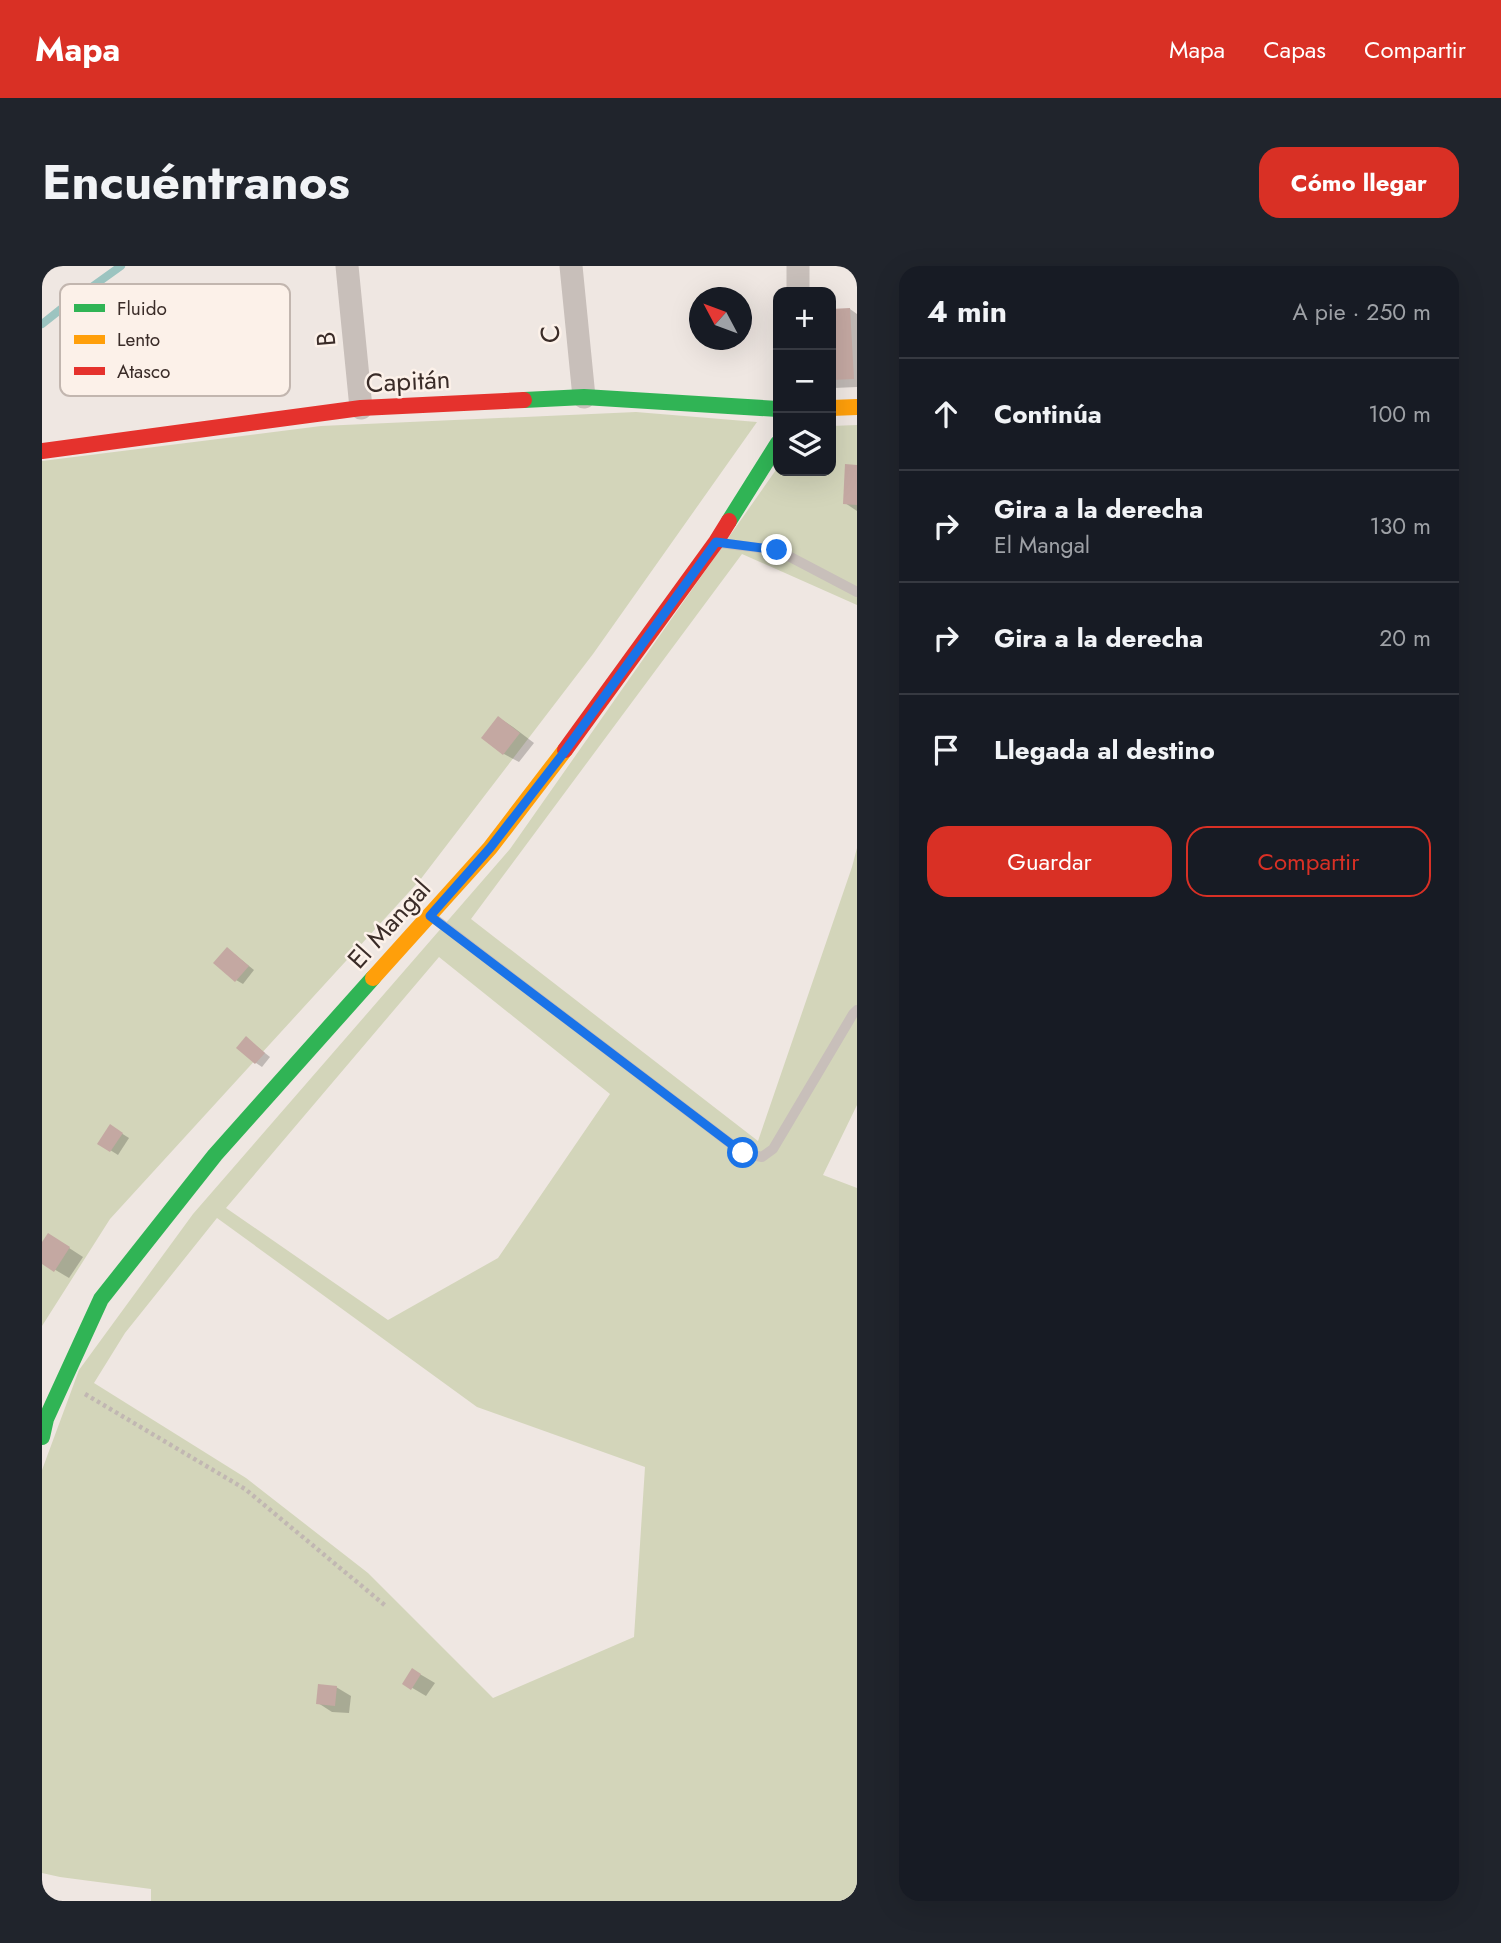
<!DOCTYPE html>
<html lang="es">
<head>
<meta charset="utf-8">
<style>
	body { margin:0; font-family:Jost,sans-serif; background:#20242c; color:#f1f3f6 }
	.controls { position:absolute; right:21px; top:21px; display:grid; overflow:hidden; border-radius:14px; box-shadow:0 7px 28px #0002 }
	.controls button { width:63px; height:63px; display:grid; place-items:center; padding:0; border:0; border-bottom:2px solid #363941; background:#171b24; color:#f1f3f6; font:35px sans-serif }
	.compass { position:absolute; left:647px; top:21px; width:63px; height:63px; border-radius:50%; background:#171b24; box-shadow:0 7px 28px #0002; rotate:311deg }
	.stop { position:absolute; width:21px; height:21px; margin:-16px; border:5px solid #1a73e8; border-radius:50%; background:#fff }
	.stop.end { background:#1a73e8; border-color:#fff; box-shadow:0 2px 7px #0008 }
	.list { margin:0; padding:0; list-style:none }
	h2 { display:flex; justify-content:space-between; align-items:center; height:91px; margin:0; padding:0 28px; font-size:30px }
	h2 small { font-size:23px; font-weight:400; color:#9ea1a6 }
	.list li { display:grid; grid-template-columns:46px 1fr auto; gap:21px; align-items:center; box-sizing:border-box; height:112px; padding:0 28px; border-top:2px solid #363941 }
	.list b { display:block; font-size:26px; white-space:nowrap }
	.list p { margin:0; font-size:23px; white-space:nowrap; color:#9ea1a6 }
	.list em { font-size:23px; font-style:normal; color:#9ea1a6 }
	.actions { display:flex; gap:14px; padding:21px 28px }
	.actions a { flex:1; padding:16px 0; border:2px solid #d93025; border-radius:21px; text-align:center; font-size:24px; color:#d93025 }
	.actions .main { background:#d93025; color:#fff }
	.icon { flex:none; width:38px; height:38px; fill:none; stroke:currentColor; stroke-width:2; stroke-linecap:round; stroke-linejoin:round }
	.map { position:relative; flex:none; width:815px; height:1635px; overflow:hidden; border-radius:21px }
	header { display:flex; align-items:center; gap:42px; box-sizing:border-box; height:98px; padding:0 35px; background:#d93025; color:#fff }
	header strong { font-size:33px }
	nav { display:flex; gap:38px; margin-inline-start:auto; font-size:24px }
	.intro { display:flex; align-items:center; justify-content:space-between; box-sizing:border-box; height:168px; padding:0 42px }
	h1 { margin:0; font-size:49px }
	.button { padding:18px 32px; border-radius:21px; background:#d93025; color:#fff; font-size:24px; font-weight:700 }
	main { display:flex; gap:42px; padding:0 42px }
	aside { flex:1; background:#171b24; border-radius:21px; box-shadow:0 7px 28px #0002 }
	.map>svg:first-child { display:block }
	.green { fill:#d3d5ba; fill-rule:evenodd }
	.shadow { fill:#0003 }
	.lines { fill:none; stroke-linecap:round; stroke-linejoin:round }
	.stream { stroke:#9cc4c0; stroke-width:8 }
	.building { fill:#c4a8a2 }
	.path { stroke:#c1b7b2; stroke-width:4.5; stroke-dasharray:3.5 3.5; stroke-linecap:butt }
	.lane { stroke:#c8bfba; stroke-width:10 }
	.street { stroke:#c8bfba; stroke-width:23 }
	.fast { stroke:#30b455; stroke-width:16 }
	.slow { stroke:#ff9f0a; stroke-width:16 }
	.jam { stroke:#e5322d; stroke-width:16 }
	.route { stroke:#1a73e8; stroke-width:9 }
	.labels { text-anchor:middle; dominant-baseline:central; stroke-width:5; stroke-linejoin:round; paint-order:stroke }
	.street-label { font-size:26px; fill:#3a2c28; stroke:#fcf1e9 }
	.key { fill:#fcf1e9; stroke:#c2b6af; stroke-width:2 }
	.key-label { font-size:19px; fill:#3a2c28 }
</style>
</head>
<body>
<header>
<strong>Mapa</strong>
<nav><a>Mapa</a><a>Capas</a><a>Compartir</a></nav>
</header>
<div class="intro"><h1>Encuéntranos</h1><a class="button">Cómo llegar</a></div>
<main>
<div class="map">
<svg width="815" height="1635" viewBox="0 0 815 1635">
	<rect width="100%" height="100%" fill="#efe7e2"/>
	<!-- green -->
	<g class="green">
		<polygon points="594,146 715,156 551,388 378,614 68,953 0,1060 0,195 279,160"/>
		<path d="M815,159V339L700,288L429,653L716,875L810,601L815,582V839L781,909L815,922V1635H109V1623L18,1611L0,1607V1204L37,1104L151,948L468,583L736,201V205H789V160ZM397,691L568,828L456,992L346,1054L184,942ZM175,952L435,1141L603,1201L592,1371L451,1432L326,1307L204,1212L52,1117L83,1067Z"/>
	</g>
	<!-- shadow -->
	<g class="shadow">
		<polygon points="808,43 815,48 815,121 792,122 789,120 789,45"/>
		<polygon points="815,201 815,245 803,237"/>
		<polygon points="457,452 471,461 492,477 477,496 462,488 442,472"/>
		<polygon points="186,683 212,704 201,718 194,714"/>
		<polygon points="204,772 228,791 220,801 214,797"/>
		<polygon points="68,860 87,872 76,889 57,877"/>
		<polygon points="21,978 41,991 27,1012 0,996 0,980"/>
		<polygon points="371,1404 393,1417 384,1430 362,1417"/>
		<polygon points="294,1421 309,1430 307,1447 290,1446 276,1437"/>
	</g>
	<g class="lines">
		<!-- stream -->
		<polyline class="stream" points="0,58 19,43 79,0"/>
	</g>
	<!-- building -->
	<g class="building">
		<polygon points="808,42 812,113 789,114 789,43"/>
		<polygon points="803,198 815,199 815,239 801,238"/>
		<polygon points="456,450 478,467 461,489 439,472"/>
		<polygon points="185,681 207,700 193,716 171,697"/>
		<polygon points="204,770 223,787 213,798 194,782"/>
		<polygon points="68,858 81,867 68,886 55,878"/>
		<polygon points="6,967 28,981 12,1006 0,998 0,976"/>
		<polygon points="370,1402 379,1408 369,1424 360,1418"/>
		<polygon points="276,1418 295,1420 293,1440 274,1438"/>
	</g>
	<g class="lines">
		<!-- path -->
		<polyline class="path" points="43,1128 203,1223 345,1341"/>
		<!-- lane -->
		<g class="lane">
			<polyline points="677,277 735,284 815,326"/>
			<polyline points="390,651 701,887 720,891 731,883 811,748 815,744"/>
		</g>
		<!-- street -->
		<g class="street">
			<polyline points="305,0 319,142"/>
			<polyline points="529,0 542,131"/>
			<polyline points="756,0 756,26"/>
		</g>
		<!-- fast -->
		<g class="fast">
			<polyline points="482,134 542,131 736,143"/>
			<polyline points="687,255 736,177"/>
			<polyline points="0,1171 4,1153 59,1033 173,889 331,712"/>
		</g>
		<!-- slow -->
		<g class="slow">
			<polyline points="789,142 815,141"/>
			<polyline points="331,712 448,582 523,484"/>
		</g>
		<!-- jam -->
		<g class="jam">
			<polyline points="0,185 319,142 482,134"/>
			<polyline points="523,484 674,276 687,255"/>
		</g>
	</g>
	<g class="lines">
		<!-- route -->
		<polyline class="route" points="701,887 388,650 448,582 520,489 674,276 735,284"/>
	</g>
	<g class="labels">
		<!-- street labels -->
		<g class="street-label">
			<text transform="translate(508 68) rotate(-96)">C</text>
			<text transform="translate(284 73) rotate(-95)">B</text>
			<text transform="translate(366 115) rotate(-3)">Capitán</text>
			<text transform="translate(347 658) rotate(-48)">El Mangal</text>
		</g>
	</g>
	<!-- legend -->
	<rect x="18" y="18" width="230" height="112" rx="10" class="key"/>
	<rect x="32" y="38" width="31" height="8" fill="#30b455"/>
	<rect x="32" y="69" width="31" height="9" fill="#ff9f0a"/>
	<rect x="32" y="101" width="31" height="8" fill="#e5322d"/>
	<g class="key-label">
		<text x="75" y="49">Fluido</text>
		<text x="75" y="80">Lento</text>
		<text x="75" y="112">Atasco</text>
	</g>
</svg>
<div class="controls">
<button>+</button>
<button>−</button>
<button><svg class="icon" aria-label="layers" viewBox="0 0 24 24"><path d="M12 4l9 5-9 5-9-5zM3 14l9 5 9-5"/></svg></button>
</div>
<svg class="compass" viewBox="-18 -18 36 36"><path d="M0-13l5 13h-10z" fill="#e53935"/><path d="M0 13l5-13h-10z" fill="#9ea1a6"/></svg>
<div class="stop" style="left:701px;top:887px"></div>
<div class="stop end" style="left:735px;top:284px"></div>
</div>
<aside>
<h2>4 min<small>A pie · 250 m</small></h2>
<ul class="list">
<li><svg class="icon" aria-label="ahead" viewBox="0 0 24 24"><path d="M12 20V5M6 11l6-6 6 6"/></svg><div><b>Continúa</b></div><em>100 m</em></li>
<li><svg class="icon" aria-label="right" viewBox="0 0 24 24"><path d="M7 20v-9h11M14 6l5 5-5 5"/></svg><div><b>Gira a la derecha</b><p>El Mangal</p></div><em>130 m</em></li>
<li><svg class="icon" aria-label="right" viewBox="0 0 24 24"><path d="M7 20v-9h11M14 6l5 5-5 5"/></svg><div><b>Gira a la derecha</b></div><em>20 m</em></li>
<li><svg class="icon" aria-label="arrive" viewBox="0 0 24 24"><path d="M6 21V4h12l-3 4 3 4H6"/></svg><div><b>Llegada al destino</b></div></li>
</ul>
<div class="actions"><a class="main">Guardar</a><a>Compartir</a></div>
</aside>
</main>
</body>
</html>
